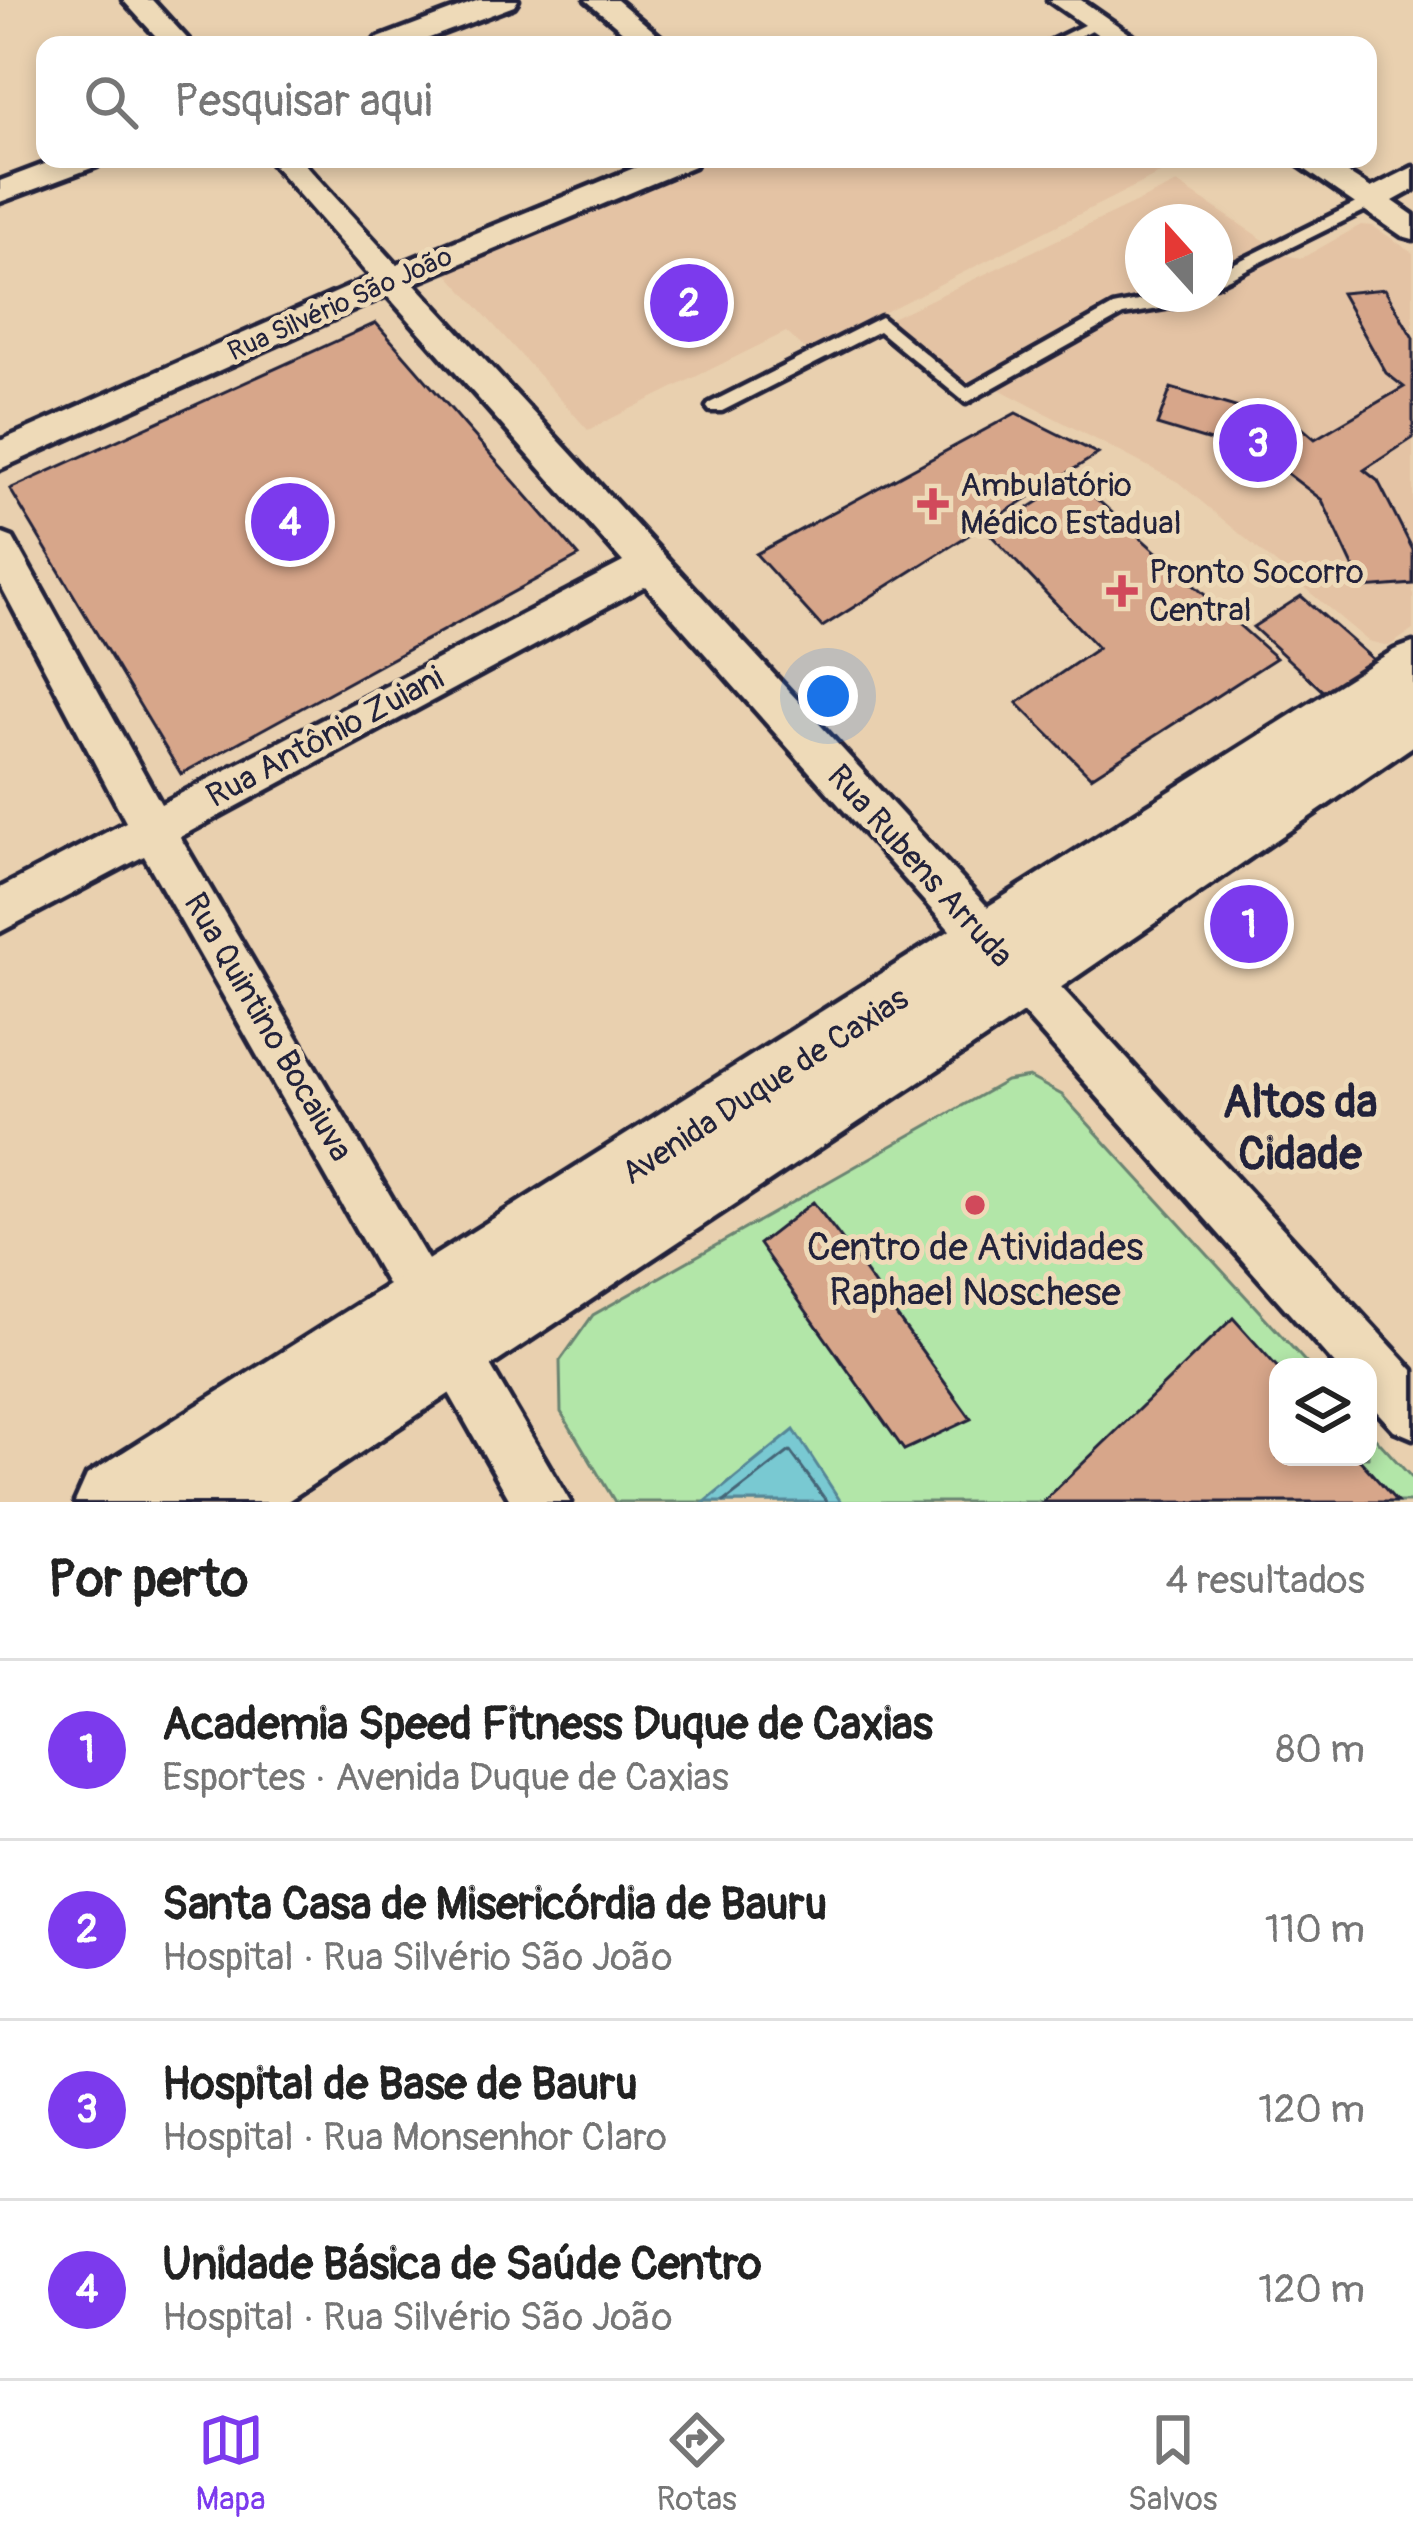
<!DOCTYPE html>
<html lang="pt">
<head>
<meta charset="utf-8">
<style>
	body { margin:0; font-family:Pangolin,sans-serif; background:#f2f2f2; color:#222 }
	.controls { position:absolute; right:36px; bottom:36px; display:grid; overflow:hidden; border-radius:24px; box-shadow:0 6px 18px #0003 }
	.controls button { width:108px; height:108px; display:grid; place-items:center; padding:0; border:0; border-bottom:3px solid #e0e0e0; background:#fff; color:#222; font:60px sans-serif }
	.compass { position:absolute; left:1125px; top:204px; width:108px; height:108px; border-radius:50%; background:#fff; box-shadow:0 6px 18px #0003; rotate:339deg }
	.you { position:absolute; left:828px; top:696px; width:42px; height:42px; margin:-30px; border:9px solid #fff; border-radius:50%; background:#1a73e8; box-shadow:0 0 0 18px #1a73e833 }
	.badge { display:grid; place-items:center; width:78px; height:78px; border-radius:50%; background:#7c3aed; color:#fff; font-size:39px; font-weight:700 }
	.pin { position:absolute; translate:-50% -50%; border:6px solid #fff; box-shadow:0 3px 12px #0006 }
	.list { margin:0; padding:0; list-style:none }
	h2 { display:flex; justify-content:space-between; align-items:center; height:156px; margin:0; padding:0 48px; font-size:51px }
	h2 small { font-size:39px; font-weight:400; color:#767676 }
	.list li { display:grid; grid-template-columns:78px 1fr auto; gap:36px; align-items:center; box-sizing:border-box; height:180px; padding:0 48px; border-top:3px solid #e0e0e0 }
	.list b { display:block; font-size:45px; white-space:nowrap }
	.list p { margin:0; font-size:39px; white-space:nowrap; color:#767676 }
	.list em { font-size:39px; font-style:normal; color:#767676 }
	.icon { flex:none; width:66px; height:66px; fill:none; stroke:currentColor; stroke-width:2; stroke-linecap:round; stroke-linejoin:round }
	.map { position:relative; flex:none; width:1413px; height:1502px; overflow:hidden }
	.search { position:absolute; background:#fff; box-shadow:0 6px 18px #0003; left:36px; right:36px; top:36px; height:132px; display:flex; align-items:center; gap:30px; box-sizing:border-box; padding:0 42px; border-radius:24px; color:#767676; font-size:45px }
	.sheet { height:876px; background:#fff }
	nav { display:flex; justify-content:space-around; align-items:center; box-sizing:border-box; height:168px; border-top:3px solid #e0e0e0; background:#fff; font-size:33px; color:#767676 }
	nav a { display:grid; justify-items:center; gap:6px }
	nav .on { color:#7c3aed }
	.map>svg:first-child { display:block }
	.built { fill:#e4c3a4; fill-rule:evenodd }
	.green { fill:#b2e6a8; stroke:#6a8472; stroke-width:3 }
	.water { fill:#79c9d2; stroke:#568696; stroke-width:3 }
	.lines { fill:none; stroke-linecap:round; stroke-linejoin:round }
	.shore { stroke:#456577; stroke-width:3 }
	.building { fill:#d7a68a; stroke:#22223b; stroke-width:3 }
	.lane-casing { stroke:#22223b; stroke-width:9 }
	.street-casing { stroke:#22223b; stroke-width:9 }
	.secondary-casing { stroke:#22223b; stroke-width:9 }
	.lane { fill:#eedab8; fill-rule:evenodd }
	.street { fill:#eedab8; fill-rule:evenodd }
	.secondary { fill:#eedab8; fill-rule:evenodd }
	.poi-dot { fill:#d1495b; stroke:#eedab8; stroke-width:4.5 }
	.labels { text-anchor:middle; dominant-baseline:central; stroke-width:10; stroke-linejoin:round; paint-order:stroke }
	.far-street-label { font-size:27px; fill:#22223b; stroke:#eedab8 }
	.poi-label { font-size:33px; fill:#22223b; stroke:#eedab8; text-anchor:start }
	.street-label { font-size:33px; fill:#22223b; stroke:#eedab8 }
	.near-poi-label { font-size:39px; fill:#22223b; stroke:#eedab8 }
	.district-label { font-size:45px; font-weight:bold; fill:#22223b; stroke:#eedab8 }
</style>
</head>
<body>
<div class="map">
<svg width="1413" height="1502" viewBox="0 0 1413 1502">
	<rect width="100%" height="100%" fill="#e9d0af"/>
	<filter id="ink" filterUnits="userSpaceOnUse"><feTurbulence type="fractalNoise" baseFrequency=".00833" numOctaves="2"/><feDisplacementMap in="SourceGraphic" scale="24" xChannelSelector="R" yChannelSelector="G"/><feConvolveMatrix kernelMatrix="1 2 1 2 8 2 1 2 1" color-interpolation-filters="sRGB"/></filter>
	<g filter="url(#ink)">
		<!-- built -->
		<g class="built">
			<polygon points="709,159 1189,159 807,351 786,332 588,430 447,273"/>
			<path d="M1177,183L1288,256L1302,258L1361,225L1373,226L1413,253V630L1389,646L1368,641L1178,482L995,387L960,404L875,326ZM1143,222H1215V294H1143Z"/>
		</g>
		<!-- green -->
		<polygon class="green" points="1029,1077 1062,1095 1310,1367 1278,1367 1278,1457 1368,1457 1368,1430 1413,1479 1413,1502 615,1502 561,1412 560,1361 593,1315 1006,1081"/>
		<!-- water -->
		<polygon class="water" points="794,1430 841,1502 705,1502"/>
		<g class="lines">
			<!-- shore -->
			<polyline class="shore" points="724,1502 790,1451 827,1502"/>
		</g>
		<!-- building -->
		<g class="building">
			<polygon points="1385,289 1413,338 1413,438 1364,470 1378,481 1413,550 1413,584 1363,588 1322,500 1267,458 1157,425 1171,388 1300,426 1315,439 1404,387 1386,373 1341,293"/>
			<polygon points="376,323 579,556 181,774 10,489"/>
			<polygon points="1016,413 1098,454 822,627 756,554"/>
			<polygon points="1074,479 1276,658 1091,777 1017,703 1098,648 989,533"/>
			<polygon points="1301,596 1374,660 1325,693 1253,627"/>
			<polygon points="813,1202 840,1237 971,1419 904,1450 759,1244"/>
			<polygon points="1233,1318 1278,1368 1278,1457 1357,1457 1397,1502 1043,1502"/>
		</g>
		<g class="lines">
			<defs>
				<g id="lane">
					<polygon points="1094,20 1106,23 1062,45 1043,45"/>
					<polygon points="1370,196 1376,197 1376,205 1215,285 1215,273"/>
					<polygon points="1173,294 1195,294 1177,306 1123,315 966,403 879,331 722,411 710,411 707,407 710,403 881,317 967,388 1113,306"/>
				</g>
				<g id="street">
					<polygon points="123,0 152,0 193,45 164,45"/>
					<polygon points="479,0 518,0 514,6 411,45 372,45 376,39"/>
					<polygon points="586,0 617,0 670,45 639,45"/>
					<polygon points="1048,0 1081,0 1146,45 1113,45"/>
					<polygon points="58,159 101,159 97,166 0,202 0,181"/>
					<polygon points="268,159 300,159 397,265 656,159 698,159 694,166 414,283 1413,1370 1413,1438 1394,1430 1368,1402 1368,1367 1337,1367 645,586 180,837 570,1502 511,1502 144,856 0,932 0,888 126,822 0,584 0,533 13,538 161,804 623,562 387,295 0,469 0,441 371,277"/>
					<polygon points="1290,159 1326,159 1371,188 1413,167 1413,190 1393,201 1413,215 1413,239 1402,236"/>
				</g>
				<polygon id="secondary" points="1413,643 1413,746 1044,999 286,1502 75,1502 87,1475 1394,650"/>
			</defs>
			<!-- lane casing -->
			<use href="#lane" class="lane-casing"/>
			<!-- street casing -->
			<use href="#street" class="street-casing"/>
			<!-- secondary casing -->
			<use href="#secondary" class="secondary-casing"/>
			<!-- lane -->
			<use href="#lane" class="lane"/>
			<!-- street -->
			<use href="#street" class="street"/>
			<!-- secondary -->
			<use href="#secondary" class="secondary"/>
		</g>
	</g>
	<!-- markers -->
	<g class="poi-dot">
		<path d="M927 486h12v12h12v12h-12v12h-12v-12h-12v-12h12z"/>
		<path d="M1116 573h12v12h12v12h-12v12h-12v-12h-12v-12h12z"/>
		<circle cx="975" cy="1205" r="12"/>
	</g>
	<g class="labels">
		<!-- far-street labels -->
		<g class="far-street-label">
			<text transform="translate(340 304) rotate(-24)">Rua Silvério São João</text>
		</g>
		<!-- poi labels -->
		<g class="poi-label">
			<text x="960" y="485">Ambulatório<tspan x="960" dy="38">Médico Estadual</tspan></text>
			<text x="1149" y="572">Pronto Socorro<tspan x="1149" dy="38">Central</tspan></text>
		</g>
		<!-- street labels -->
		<g class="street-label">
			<text transform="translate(325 737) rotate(-28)">Rua Antônio Zuiani</text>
			<text transform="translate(920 866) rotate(48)">Rua Rubens Arruda</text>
			<text transform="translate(268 1027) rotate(60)">Rua Quintino Bocaiuva</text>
			<text transform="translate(765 1086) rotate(-33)">Avenida Duque de Caxias</text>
		</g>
		<!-- near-poi labels -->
		<g class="near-poi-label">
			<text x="975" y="1247">Centro de Atividades<tspan x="975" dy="45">Raphael Noschese</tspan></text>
		</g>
		<!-- district labels -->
		<g class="district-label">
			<text x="1300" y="1103">Altos da<tspan x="1300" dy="52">Cidade</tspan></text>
		</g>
	</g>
</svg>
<div class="controls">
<button><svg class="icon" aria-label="layers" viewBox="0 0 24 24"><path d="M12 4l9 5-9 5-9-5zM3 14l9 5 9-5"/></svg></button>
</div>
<svg class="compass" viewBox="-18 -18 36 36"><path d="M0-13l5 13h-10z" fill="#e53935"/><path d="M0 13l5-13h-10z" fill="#767676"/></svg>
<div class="you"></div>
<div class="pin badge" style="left:1249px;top:924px">1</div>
<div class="pin badge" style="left:689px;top:303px">2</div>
<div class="pin badge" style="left:1258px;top:443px">3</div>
<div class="pin badge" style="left:290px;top:522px">4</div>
<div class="search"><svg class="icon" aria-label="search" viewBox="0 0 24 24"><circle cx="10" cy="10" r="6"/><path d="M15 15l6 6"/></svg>Pesquisar aqui</div>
</div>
<section class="sheet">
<h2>Por perto<small>4 resultados</small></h2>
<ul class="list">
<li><span class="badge">1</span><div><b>Academia Speed Fitness Duque de Caxias</b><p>Esportes · Avenida Duque de Caxias</p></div><em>80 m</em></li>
<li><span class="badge">2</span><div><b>Santa Casa de Misericórdia de Bauru</b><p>Hospital · Rua Silvério São João</p></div><em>110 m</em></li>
<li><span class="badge">3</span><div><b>Hospital de Base de Bauru</b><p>Hospital · Rua Monsenhor Claro</p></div><em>120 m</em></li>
<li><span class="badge">4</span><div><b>Unidade Básica de Saúde Centro</b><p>Hospital · Rua Silvério São João</p></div><em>120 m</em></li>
</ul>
</section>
<nav>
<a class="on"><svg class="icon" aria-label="map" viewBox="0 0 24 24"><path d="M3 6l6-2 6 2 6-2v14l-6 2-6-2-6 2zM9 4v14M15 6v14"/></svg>Mapa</a>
<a><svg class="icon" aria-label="directions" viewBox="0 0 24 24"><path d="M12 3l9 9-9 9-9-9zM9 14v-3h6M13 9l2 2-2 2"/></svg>Rotas</a>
<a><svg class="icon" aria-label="saved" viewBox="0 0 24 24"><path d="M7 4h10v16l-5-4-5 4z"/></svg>Salvos</a>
</nav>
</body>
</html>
